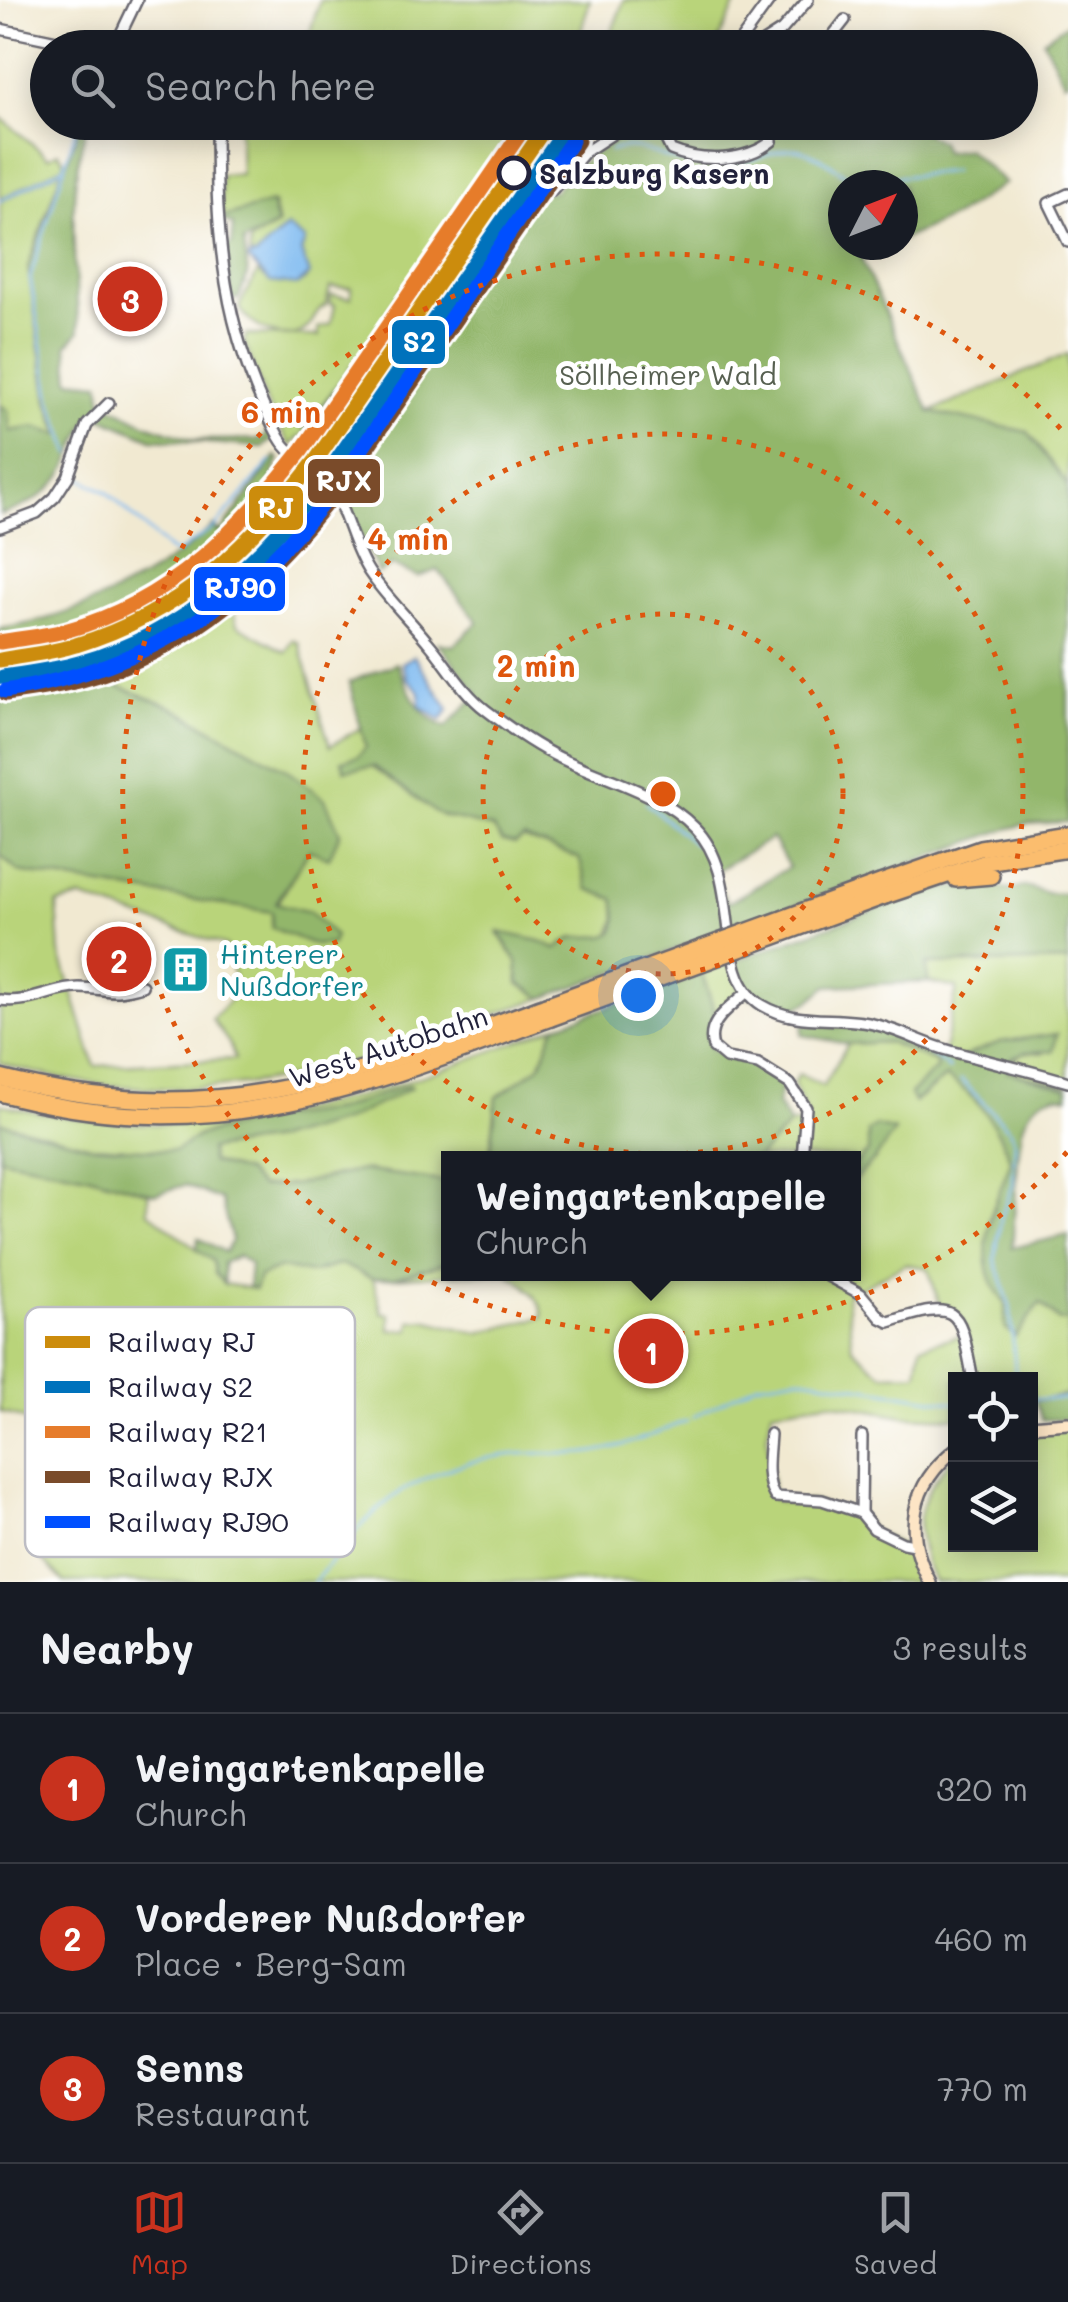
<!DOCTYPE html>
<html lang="en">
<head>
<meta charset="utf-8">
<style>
	body { margin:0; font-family:Mali,sans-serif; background:#242831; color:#f1f3f6 }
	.controls { position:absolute; right:30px; bottom:30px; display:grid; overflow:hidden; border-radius:0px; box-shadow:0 5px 25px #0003 }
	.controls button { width:90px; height:90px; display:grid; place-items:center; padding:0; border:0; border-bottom:2px solid #363941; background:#171b24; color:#f1f3f6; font:50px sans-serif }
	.compass { position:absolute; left:828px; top:170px; width:90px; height:90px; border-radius:50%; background:#171b24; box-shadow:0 5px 25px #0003; rotate:48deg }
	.you { position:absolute; left:638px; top:995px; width:35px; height:35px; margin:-25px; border:8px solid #fff; border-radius:50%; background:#1a73e8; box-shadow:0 0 0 15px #1a73e833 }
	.badge { display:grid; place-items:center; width:65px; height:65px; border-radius:50%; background:#c8321e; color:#fff; font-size:32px; font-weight:700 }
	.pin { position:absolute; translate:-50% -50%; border:5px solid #fff; box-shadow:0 2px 10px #0006 }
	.popup { position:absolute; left:441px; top:1151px; width:420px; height:130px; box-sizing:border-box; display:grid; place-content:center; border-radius:0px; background:#171b24; filter:drop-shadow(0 2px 8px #0005); font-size:32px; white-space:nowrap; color:#9ea1a6 }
	.popup b { font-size:38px; color:#f1f3f6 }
	.popup::after { content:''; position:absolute; left:50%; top:100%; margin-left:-20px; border:20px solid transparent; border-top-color:#171b24 }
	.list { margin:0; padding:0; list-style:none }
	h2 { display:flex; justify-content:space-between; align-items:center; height:130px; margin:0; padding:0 40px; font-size:42px }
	h2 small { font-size:32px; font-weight:400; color:#9ea1a6 }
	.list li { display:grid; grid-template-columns:65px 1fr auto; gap:30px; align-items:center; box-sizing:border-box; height:150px; padding:0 40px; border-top:2px solid #363941 }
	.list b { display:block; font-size:38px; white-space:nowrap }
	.list p { margin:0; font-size:32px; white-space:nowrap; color:#9ea1a6 }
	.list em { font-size:32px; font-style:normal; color:#9ea1a6 }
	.icon { flex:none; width:55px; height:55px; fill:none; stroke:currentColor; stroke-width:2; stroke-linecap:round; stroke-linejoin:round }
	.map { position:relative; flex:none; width:1068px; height:1582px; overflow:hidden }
	.search { position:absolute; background:#171b24; box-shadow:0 5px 25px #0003; left:30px; right:30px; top:30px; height:110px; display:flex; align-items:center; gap:25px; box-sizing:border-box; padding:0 35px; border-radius:55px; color:#9ea1a6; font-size:38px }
	.sheet { height:580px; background:#171b24 }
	nav { display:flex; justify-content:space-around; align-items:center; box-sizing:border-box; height:140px; border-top:2px solid #363941; background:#171b24; font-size:28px; color:#9ea1a6 }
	nav a { display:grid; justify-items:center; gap:5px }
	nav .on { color:#c8321e }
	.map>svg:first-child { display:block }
	.green { fill:#b9d47a; stroke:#6e7b5a; stroke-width:2.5; fill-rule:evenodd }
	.forest { fill:#92b66a; stroke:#5a6c52; stroke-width:2.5; fill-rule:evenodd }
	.water { fill:#7ebaf0; stroke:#506e96; stroke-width:2.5 }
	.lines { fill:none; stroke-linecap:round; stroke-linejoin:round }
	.stream { stroke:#7ebaf0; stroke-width:2.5 }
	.street-casing { stroke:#6a6870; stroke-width:14 }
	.secondary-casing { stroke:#6a6870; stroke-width:16 }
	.highway-casing { stroke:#6a6870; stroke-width:20 }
	.street { stroke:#fff; stroke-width:9 }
	.secondary { stroke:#fde5c5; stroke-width:11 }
	.highway { stroke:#fbbd6e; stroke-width:15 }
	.highway-bridge-casing { stroke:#6a6870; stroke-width:20; stroke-linecap:butt }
	.highway-bridge { stroke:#fbbd6e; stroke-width:15 }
	.rail-1-casing { stroke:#fff; stroke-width:22 }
	.rail-2-casing { stroke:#fff; stroke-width:22 }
	.rail-3-casing { stroke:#fff; stroke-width:22 }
	.rail-4-casing { stroke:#fff; stroke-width:22 }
	.rail-5-casing { stroke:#fff; stroke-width:22 }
	.rail-1 { stroke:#cc8c0c; stroke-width:15 }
	.rail-2 { stroke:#0072bc; stroke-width:15 }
	.rail-3 { stroke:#e67c2b; stroke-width:15 }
	.rail-4 { stroke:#7a4b2a; stroke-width:15 }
	.rail-5 { stroke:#0050ff; stroke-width:15 }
	.ring { fill:none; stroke:#de560e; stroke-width:5; stroke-dasharray:5 10 }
	.stop-dot { fill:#fff; stroke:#22223b; stroke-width:5 }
	.labels { text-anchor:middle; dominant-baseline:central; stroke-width:10; stroke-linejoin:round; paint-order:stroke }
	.stop-label { font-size:28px; font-weight:bold; fill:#22223b; stroke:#fff; text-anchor:start }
	.park-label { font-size:28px; fill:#576051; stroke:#fff }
	.culture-label { font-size:28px; fill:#0d838f; stroke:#fff; text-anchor:start }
	.street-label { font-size:28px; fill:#22223b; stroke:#fff }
	.key { fill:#fff; stroke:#bdbdc4; stroke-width:2.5 }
	.key-label { font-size:28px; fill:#22223b }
	.centre { fill:#de560e; stroke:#fff; stroke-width:5 }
	.ring-label { font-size:30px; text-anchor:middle; font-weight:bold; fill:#de560e; stroke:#fff; stroke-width:10; stroke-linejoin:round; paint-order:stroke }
	.line-badge { stroke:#fff; stroke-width:4 }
	.badge-label { font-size:28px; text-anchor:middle; font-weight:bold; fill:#fff }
</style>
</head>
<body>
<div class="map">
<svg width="1068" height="1582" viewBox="0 0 1068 1582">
	<rect width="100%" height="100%" fill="#fff"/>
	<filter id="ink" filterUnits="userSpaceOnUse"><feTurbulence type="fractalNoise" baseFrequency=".01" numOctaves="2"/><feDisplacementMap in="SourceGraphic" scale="20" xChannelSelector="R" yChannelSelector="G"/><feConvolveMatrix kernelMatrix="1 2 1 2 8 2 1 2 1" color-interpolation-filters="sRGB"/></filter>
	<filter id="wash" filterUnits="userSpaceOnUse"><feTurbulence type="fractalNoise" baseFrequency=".0048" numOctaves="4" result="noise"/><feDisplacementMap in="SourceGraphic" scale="40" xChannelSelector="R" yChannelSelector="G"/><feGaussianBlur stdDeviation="2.25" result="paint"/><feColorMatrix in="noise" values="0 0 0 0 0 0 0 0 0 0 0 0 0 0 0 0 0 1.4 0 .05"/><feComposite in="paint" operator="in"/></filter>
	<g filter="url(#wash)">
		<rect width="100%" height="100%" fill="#f1e9d1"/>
		<!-- green -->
		<g class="green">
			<polygon points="320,0 590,0 576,47 305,48"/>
			<polygon points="624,0 738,0 715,47 606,47"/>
			<polygon points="0,117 48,157 58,152 65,161 63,166 0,199"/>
			<path d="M239,123H260L314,135L317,123H531L525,132L520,129L508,156L470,212L397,295L372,339L305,432L290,446L268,406L244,341L246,335L319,336L318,328L331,324L335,305L330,304L331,295L351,298V288L330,287L326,305C314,310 316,320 307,328C287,346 248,327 239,306L258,272C271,285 288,283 305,280L309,274L301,252L305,240L287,227L256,256H250V241L278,225L273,203L224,217L222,214L221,175L241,174Z"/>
			<polygon points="62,169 28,267 48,401 60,436 10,431 8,411 0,405 0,202"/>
			<polygon points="1068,354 1068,486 1028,432 930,412"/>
			<path d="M315,477L322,483C302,510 285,548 252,560L247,556Z"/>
			<path d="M232,607L237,625L286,652L293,640L299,643L330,746L362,727L366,747L358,756L443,816L493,828L580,858L584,876L614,899L618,916L610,934L601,939L574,937L557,949L540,941L499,935L517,962L519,984L543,998C480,1018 419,1044 355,1062C237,1095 117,1099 0,1063V855L19,872L273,912L309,849L329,857L340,833L285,769L171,707L100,679L86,666L203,616ZM82,898L226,946L238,991L212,1019L229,1043L235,1059L95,1066L60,953L57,904Z"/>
			<polygon points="1068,961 1068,1085 1000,1069 1025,1052 1043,1053 1057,1034 1000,1042 958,1059 943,1055 957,988 928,982 926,964"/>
			<polygon points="730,962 742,994 716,1017 702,973"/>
			<path d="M555,1026L540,1066L497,1097L489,1158H448V1182L362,1170L297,1184L260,1187L246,1172L211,1162L209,1149L276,1140L408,1085L336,1110L267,1119L199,1135L175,1151L91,1146L0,1122V1104C209,1154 362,1104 555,1026Z"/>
			<path d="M889,1042L937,1063V1068L911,1094L915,1102L946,1077C979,1097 997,1126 1011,1161L989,1219L1005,1302V1327L1015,1336L1040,1303L1059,1321L1068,1320V1395L1035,1401L1030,1380H956L955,1418L903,1416L828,1402L772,1410L767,1436L774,1499L782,1502L812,1501L860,1515L872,1530L908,1549L923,1582H64L34,1551L70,1435L0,1411V1158L87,1175L148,1192V1212L213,1261L215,1273L224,1284L255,1289L259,1277L280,1268L311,1273L341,1264L373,1279L382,1313L390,1314V1330H410L411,1321L425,1320L478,1333L543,1317C543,1301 524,1281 508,1275C496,1270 413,1277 394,1278L448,1262V1274H854V1180L875,1159L868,1152L854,1165V1158H757L790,1124H801L808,1117L793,1083L799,1074L823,1086L848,1044ZM905,1264L928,1268L940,1306C957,1308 962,1318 966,1334L921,1346L917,1373L882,1374L852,1348L847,1295Z"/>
			<path d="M1068,1427V1582H934C909,1528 916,1497 955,1455L956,1544H1030L1031,1430Z"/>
		</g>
		<!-- forest -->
		<g class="forest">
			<polygon points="1068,23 1068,81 1064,82 1043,40"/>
			<path d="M81,123H88C65,191 75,261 79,332L67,345L70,380L100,383L103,402L149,425L195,440L263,439L269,428L273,439L263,447L152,439L93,414C77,433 75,459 60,478C44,498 23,508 0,515V405L8,410L10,431L35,427L60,435L48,401L28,267Z"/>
			<path d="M639,123H910L940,142L944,152L967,149L1005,183L955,216L903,239V185H843V245H889L861,258L930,412L1028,432L1068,486V822L1026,824L1000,831L543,998L519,983L517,962L499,932L540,941L556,949C561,946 566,941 571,939C593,930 627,953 614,899L588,889L579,858L524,838L515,844L502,841L493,828L443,816L432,810L374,766L345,770L342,761L358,756L366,747L349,682L397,663C409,691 416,714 446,727L478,694L438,643L453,646L478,622L438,570L418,577L392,565L379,573L339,491L410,353L488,249L492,226L502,210L520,193L554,191L574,168ZM772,838L789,867L728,903L711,874Z"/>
			<polygon points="271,203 277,225 244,242 248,275 238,299 231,299 226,247 232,244 233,224 224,222 224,217"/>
			<polygon points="470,212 394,320 303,430 372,339 397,295"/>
			<path d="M276,456L279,459L267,491L245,517L250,523C185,592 96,638 0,647V629C78,617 155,579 213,526L220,533Z"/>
			<polygon points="86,666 100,679 171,707 285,769 325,799 340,833 329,858 309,850 276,903 310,912 335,936 332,944 315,945 272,928 272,912 19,872 0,855 0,685"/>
			<polygon points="984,884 1010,890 1025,886 1047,893 1068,894 1068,961 927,964 928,982 827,986 807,1003 787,1012 742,994 730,962 932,889"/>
			<polygon points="702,973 716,1017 711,1049 756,1066 783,1083 777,1104 790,1124 757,1158 490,1158 497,1097 540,1066 555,1026"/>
			<path d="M803,1025L876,1028L958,1059L1000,1042L1057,1034L1053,1051L1025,1052L1011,1058L1007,1071L1068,1088V1097C1047,1092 1034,1101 1025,1121C1016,1140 1015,1222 1012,1248L1068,1235V1320L1060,1321L1040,1303L1015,1337L1005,1328V1302C968,1261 994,1206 1011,1161C997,1126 979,1096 946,1077L914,1102L910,1094L937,1068L936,1062L889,1042L848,1044L802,1035Z"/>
			<polygon points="409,1085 411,1088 344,1121 276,1140 210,1149 211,1162 246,1172 260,1187 297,1184 362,1170 448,1182 448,1262 394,1278 373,1279 341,1264 311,1273 280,1268 259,1277 255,1289 248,1288 250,1264 238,1256 223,1263 224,1284 215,1273 213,1261 197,1250 198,1238 225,1252 232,1241 221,1200 185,1185 155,1194 87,1175 0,1158 0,1122 91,1146 175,1151 199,1135 267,1119 336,1110"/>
			<polygon points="876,1126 895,1131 875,1159 854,1180 854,1165 868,1152 868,1131"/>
			<polygon points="1031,1384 1035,1401 1068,1395 1068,1419 1042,1420 1035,1401 1031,1401"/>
		</g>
		<!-- water -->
		<g class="water">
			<polygon points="287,227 305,240 301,252 310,274 297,285 270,282 249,260 250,256 256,256"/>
			<polygon points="414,656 449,709 441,720 420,706 420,692 407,678 402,663"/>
		</g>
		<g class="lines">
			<!-- stream -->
			<g class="stream">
				<path d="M610,151C646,137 670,170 703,161"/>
				<path d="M726,162C755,164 766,151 789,149C811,147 838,170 855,182L953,171"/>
				<polyline points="0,201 65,166"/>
				<polyline points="71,454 51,401 30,278 78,122"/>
				<polyline points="77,476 108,493 170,551 177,553 215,527 271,461"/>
				<polyline points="646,803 695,844"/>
				<polyline points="896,1036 930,1052 949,1069"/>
				<polyline points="961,1080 1011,1131 1015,1143 1013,1185 1001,1218 995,1259 1010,1307 1016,1380"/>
				<polyline points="1030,1399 1068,1399"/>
				<polyline points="693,1417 756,1384 797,1377 956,1403"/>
				<path d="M314,1582C340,1552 365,1516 399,1493C432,1472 477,1457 516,1454C539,1452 562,1455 585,1453C621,1449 655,1434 688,1420"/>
			</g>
		</g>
	</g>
	<g filter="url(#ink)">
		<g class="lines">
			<defs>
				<g id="street">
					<polyline points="0,29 90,48"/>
					<polyline points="114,48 137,0"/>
					<polyline points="735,48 770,0"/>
					<polyline points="754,48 782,30 808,0"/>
					<polyline points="823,48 845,20"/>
					<path d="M216,122C216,237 222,333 279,437C293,462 324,470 336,496C348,520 354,549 369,572C386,597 408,618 427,641C447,664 462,692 486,710C512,730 539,749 569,762C611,781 662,794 695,828C745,878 711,975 762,1005C797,1026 836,1015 873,1024C900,1030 924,1044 951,1051C990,1062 1029,1070 1068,1082"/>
					<path d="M657,122L671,150C702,163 746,162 772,141L764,122"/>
					<polyline points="1068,194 1049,203 1068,242"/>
					<polyline points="330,486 398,361 469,260 495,234 553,189 585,152 631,122"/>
					<polyline points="0,527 37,513 55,497 68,477 87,425 109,403"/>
					<path d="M746,993C730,1008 705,1022 713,1047L726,1058L758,1064L790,1084L806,1108L802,1158"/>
					<path d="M0,1000C33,1004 52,988 79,988C108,988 108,996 142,986"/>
					<path d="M824,1274L861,1294L881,1318L889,1322C963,1298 959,1310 973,1380"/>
					<path d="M770,1434C769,1454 764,1479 775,1497L822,1500L861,1513L874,1529L903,1543L914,1545"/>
					<polyline points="861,1513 862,1436"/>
				</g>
				<g id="secondary">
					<polyline points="1030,1426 1068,1423"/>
					<path d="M930,1582C903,1532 910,1485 956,1449"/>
				</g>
				<g id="highway">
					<polyline points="956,879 991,876"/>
					<polyline points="880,883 980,848 1068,834"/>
					<polyline points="885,896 986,862 1068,849"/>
					<path d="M0,1078C214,1132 349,1078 546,1005"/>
					<path d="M0,1093C210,1150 357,1090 551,1018"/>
				</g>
			</defs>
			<!-- street casing -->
			<use href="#street" class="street-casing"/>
			<!-- secondary casing -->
			<use href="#secondary" class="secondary-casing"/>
			<!-- highway casing -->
			<use href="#highway" class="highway-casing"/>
			<!-- street -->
			<use href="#street" class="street"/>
			<!-- secondary -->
			<use href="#secondary" class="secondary"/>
			<!-- highway -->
			<use href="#highway" class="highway"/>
			<defs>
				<g id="highway-bridge">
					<polyline points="546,1005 880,883"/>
					<polyline points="551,1018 885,896"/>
				</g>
			</defs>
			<!-- highway-bridge casing -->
			<use href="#highway-bridge" class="highway-bridge-casing"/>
			<!-- highway-bridge -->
			<use href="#highway-bridge" class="highway-bridge"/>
			<defs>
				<path id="rail-1" d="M0,660C25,655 52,653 76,645C184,612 248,547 316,460L549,122"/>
				<path id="rail-2" d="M3,677C28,673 55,670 79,663C191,631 261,560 330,470L564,132"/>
				<path id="rail-3" d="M0,642C23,638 46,636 68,630C170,602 239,530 302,450L528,122"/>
				<path id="rail-4" d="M6,694C31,690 57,687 82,680C195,650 275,571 345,480L578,141"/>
				<path id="rail-5" d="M5,691C154,668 254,598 342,478L572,141"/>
			</defs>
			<!-- rail-1 casing -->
			<use href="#rail-1" class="rail-1-casing"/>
			<!-- rail-2 casing -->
			<use href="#rail-2" class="rail-2-casing"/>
			<!-- rail-3 casing -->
			<use href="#rail-3" class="rail-3-casing"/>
			<!-- rail-4 casing -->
			<use href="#rail-4" class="rail-4-casing"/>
			<!-- rail-5 casing -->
			<use href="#rail-5" class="rail-5-casing"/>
			<!-- rail-1 -->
			<use href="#rail-1" class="rail-1"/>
			<!-- rail-2 -->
			<use href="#rail-2" class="rail-2"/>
			<!-- rail-3 -->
			<use href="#rail-3" class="rail-3"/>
			<!-- rail-4 -->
			<use href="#rail-4" class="rail-4"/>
			<!-- rail-5 -->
			<use href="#rail-5" class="rail-5"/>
		</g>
	</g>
	<!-- distance rings -->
	<g class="ring">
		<circle cx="663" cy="794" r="180"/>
		<circle cx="663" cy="794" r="360"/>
		<path d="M1067 1152A540 540 0 1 1 1067 436"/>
	</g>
	<!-- icons -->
	<defs>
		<symbol id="building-square" viewBox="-11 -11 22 22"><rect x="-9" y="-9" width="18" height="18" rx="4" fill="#0f9aa8" stroke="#fff"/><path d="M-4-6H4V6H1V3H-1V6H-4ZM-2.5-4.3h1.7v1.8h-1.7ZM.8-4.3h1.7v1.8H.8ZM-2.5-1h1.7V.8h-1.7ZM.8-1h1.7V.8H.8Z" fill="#fff"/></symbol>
	</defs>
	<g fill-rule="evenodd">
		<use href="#building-square" x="158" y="942" width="55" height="55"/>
	</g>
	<!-- markers -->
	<circle class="stop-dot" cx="514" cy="173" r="15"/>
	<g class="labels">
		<!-- stop labels -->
		<g class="stop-label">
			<text x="539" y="173">Salzburg Kasern</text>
		</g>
		<!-- park labels -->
		<g class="park-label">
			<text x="668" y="374">Söllheimer Wald</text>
		</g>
		<!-- culture labels -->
		<g class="culture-label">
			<text x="220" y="953">Hinterer<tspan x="220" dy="32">Nußdorfer</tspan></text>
		</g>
		<!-- street labels -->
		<g class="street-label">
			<text transform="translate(388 1046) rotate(-18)">West Autobahn</text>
		</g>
	</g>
	<!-- legend -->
	<rect x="25" y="1307" width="330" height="250" rx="15" class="key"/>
	<rect x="45" y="1336" width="45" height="12" fill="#cc8c0c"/>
	<rect x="45" y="1381" width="45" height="12" fill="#0072bc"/>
	<rect x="45" y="1426" width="45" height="12" fill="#e67c2b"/>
	<rect x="45" y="1471" width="45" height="12" fill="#7a4b2a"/>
	<rect x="45" y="1516" width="45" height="12" fill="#0050ff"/>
	<g class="key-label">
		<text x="108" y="1352">Railway RJ</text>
		<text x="108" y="1397">Railway S2</text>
		<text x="108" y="1442">Railway R21</text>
		<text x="108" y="1487">Railway RJX</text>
		<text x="108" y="1532">Railway RJ90</text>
	</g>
	<circle cx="663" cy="794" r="15" class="centre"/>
	<g class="ring-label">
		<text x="281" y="423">6 min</text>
		<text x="408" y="550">4 min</text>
		<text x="536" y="677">2 min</text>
	</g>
	<g class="line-badge">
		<rect x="390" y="318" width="57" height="48" rx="10" fill="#0072bc"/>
		<rect x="306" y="457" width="76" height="48" rx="10" fill="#7a4b2a"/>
		<rect x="247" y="484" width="58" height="48" rx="10" fill="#cc8c0c"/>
		<rect x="192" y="565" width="95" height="48" rx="10" fill="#0050ff"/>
	</g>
	<g class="badge-label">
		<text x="419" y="352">S2</text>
		<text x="344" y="491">RJX</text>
		<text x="276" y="518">RJ</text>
		<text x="240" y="598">RJ90</text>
	</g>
</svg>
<div class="controls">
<button><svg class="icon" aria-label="locate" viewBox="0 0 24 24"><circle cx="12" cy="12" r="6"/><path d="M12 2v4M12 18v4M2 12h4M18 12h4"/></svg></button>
<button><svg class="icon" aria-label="layers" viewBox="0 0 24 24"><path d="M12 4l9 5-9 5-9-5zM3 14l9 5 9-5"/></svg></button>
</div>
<svg class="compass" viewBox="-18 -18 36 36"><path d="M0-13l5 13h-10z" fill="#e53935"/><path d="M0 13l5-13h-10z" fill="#9ea1a6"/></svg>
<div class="you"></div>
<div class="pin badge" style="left:651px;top:1351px">1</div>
<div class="popup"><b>Weingartenkapelle</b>Church</div>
<div class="pin badge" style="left:119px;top:959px">2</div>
<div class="pin badge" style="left:130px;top:299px">3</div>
<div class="search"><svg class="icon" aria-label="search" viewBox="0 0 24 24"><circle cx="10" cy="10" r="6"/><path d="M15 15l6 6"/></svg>Search here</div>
</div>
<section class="sheet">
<h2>Nearby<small>3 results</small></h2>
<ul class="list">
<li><span class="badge">1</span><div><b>Weingartenkapelle</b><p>Church</p></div><em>320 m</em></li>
<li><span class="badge">2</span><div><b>Vorderer Nußdorfer</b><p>Place · Berg-Sam</p></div><em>460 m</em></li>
<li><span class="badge">3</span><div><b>Senns</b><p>Restaurant</p></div><em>770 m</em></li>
</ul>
</section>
<nav>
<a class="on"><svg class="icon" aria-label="map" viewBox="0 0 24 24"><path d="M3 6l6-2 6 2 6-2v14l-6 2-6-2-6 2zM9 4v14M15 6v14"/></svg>Map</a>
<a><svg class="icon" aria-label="directions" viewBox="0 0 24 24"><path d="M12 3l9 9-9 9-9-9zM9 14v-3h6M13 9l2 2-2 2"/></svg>Directions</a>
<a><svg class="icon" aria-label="saved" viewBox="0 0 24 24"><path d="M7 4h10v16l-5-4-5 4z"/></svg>Saved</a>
</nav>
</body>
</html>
